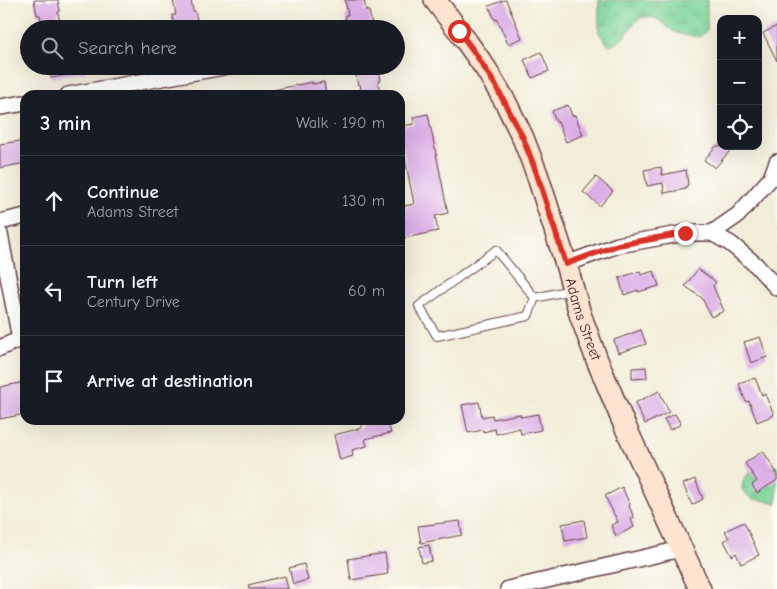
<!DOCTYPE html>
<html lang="en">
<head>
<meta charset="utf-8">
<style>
	body { margin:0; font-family:"Comic Neue",sans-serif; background:#242831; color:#f1f3f6 }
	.controls { position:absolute; right:15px; top:15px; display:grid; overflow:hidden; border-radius:10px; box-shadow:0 5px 20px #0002 }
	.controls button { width:45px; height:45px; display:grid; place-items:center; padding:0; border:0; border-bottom:1px solid #363941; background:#171b24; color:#f1f3f6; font:25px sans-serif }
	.stop { position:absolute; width:15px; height:15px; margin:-11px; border:4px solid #d93025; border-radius:50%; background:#fff }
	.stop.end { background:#d93025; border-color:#fff; box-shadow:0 1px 5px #0008 }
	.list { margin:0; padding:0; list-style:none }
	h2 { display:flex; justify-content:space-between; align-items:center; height:65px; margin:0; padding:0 20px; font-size:21px }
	h2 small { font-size:16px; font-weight:400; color:#9ea1a6 }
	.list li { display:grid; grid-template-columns:32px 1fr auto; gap:15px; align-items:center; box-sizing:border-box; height:90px; padding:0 20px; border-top:1px solid #363941 }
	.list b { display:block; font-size:19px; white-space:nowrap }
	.list p { margin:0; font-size:16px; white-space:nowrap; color:#9ea1a6 }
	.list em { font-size:16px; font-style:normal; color:#9ea1a6 }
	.icon { flex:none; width:28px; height:28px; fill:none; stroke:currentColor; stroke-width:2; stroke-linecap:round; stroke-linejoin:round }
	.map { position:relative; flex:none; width:777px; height:589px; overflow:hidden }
	.search { position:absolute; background:#171b24; box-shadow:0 5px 20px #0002; left:20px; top:20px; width:385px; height:55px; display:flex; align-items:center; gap:12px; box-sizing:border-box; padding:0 18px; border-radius:28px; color:#9ea1a6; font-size:19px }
	.panel { position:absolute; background:#171b24; box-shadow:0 5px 20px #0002; left:20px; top:90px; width:385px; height:335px; border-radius:15px }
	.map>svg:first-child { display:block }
	.wetland { fill:url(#wetland-marsh); stroke:#647a62 }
	.building { fill:#dbaee6 }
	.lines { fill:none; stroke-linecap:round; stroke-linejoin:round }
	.lane-casing { stroke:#633e45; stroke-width:10 }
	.street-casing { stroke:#633e45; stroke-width:18 }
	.secondary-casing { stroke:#633e45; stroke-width:24 }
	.lane { stroke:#fff; stroke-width:8 }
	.street { stroke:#fff; stroke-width:15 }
	.secondary { stroke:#fde4d0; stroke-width:21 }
	.route { stroke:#d93025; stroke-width:6 }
	.labels { text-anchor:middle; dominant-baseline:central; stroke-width:4; stroke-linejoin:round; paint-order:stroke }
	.street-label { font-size:15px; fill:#4a1f2b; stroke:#fdfcf7 }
</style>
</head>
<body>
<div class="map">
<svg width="777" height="589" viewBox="0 0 777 589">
	<defs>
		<pattern id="wetland-marsh" width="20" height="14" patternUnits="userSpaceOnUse" patternTransform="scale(1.25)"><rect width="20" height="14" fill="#7dd499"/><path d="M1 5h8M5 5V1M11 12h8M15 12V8" fill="none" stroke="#6eb684"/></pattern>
	</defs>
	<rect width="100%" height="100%" fill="#fdfcf7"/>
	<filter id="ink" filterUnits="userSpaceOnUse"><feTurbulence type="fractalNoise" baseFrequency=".02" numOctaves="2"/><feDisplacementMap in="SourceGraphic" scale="10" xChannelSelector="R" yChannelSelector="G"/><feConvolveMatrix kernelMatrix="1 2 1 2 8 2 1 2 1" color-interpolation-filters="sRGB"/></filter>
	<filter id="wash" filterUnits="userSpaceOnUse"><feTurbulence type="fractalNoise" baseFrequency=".0096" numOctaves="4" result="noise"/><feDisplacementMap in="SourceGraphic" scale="20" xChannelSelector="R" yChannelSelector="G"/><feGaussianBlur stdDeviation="1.12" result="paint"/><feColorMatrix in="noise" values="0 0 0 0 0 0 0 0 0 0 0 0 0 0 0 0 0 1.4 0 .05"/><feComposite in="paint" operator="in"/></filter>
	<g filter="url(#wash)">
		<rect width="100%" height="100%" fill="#f2edd8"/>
		<!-- wetland -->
		<g class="wetland">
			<path d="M599,0H707V30L700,37C692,36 680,35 673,31C664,26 659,16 647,17C629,17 629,45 608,45L599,33Z"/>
			<path d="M760,465L777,467V504L774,502L752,499L742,490C741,478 750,471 760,465Z"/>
		</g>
		<g id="blocks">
			<!-- building -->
			<g class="building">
				<polygon points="34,0 58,0 60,11 58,12 61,29 43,29 40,15 37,15"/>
				<polygon points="173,0 191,0 193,11 195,11 199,29 175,29 172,15 176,15"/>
				<polygon points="345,0 364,0 366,11 369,11 373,29 347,29 345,15 348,15"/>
				<polygon points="504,0 506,0 522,38 508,44 497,19 495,20 489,6"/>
				<polygon points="777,26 777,61 763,33"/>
				<polygon points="541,52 549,71 532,78 524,60"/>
				<polygon points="48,66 85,66 85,72 51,78"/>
				<polygon points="354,66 378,66 381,80 378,81 380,93 371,95 362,95 360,84 358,85"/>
				<polygon points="312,82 312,84 324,82 326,95 274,95 273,90"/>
				<polygon points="568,105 572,116 575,115 583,135 566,142 558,122 556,122 552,111"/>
				<polygon points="428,114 448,213 435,216 438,231 400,239 400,207 414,204 400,133 400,126 414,124 413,117"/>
				<polygon points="20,141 21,144 25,143 25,163 0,168 0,144"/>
				<polygon points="716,146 734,146 715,168 704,160"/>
				<polygon points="661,167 662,175 686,170 688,185 686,186 686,189 664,193 663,183 647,186 644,170"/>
				<polygon points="596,177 613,191 600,206 583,192"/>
				<polygon points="698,269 716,282 713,286 724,311 711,317 702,298 685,286"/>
				<polygon points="640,271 641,275 654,271 659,286 638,292 638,290 624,295 619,278"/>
				<polygon points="641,330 646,344 618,353 614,340"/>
				<polygon points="760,337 767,357 751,363 744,342"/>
				<polygon points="646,367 647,378 632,379 632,368"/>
				<polygon points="755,378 762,395 765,394 774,415 757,422 749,401 746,402 739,384"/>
				<polygon points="25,382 25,414 0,419 0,387"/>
				<polygon points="659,391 669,412 645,424 635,403"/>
				<polygon points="479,402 482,417 492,415 493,419 520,414 521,417 538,414 541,430 521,434 520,428 496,434 495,429 483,432 483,430 468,433 462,405"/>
				<polygon points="675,414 681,424 670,430 664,419"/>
				<polygon points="378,420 387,420 391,433 365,439 367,446 352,450 353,456 340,460 334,435 362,428 362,424"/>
				<polygon points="763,451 777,473 777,480 757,493 752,485 757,481 745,463"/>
				<polygon points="695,479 703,499 692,505 683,484"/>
				<polygon points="622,487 630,505 629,506 634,518 631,519 634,527 616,536 611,525 618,522 605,496"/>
				<polygon points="584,520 587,537 565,541 562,524"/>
				<polygon points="460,521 462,535 421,543 418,526"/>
				<polygon points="744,522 759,555 741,564 736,553 732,556 724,541 729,538 725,531"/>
				<polygon points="429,545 432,561 422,563 419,547"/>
				<polygon points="385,553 388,574 351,580 348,559"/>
				<polygon points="304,564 308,580 293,584 289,568"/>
				<polygon points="285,576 288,589 249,589 248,585"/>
			</g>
		</g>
	</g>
	<g filter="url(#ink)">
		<use href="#blocks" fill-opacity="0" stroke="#633e45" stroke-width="1"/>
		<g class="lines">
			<defs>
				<polyline id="lane" points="535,298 528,316 437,336 419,306 496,250 535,298 571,290"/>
				<g id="street">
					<polyline points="68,95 229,66"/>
					<polyline points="0,107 25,103"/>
					<polyline points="0,222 25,216"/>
					<polyline points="712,233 731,244 756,265 777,288"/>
					<polyline points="0,234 20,339 0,348"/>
					<polyline points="566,264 618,245 685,233 712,233 738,215 771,178 777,162"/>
					<polyline points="508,589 681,549"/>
				</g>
				<g id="secondary">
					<path id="s1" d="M435,0L459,31L486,69L506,103L523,138L537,174L566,264L580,314L597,360L624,424L700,589"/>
				</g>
			</defs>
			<!-- lane casing -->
			<use href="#lane" class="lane-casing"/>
			<!-- street casing -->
			<use href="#street" class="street-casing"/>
			<!-- secondary casing -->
			<use href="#secondary" class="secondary-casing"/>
			<!-- lane -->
			<use href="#lane" class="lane"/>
			<!-- street -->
			<use href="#street" class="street"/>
			<!-- secondary -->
			<use href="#secondary" class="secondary"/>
		</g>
	</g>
	<g class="lines" filter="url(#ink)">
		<!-- route -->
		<polyline class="route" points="459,31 475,53 496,86 523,138 537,174 566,264 618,245 685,233"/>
	</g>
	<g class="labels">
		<!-- street labels -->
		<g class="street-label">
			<text stroke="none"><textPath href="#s1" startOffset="355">Adams Street</textPath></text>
		</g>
	</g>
</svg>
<div class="controls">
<button>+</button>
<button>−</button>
<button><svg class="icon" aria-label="locate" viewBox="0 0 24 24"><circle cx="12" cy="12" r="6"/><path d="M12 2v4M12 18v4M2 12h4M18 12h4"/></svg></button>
</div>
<div class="stop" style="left:459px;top:31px"></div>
<div class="stop end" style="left:685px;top:233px"></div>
<div class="search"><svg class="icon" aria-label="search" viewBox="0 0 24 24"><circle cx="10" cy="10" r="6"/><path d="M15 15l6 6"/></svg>Search here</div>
<section class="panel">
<h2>3 min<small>Walk · 190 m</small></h2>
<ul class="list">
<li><svg class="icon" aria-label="ahead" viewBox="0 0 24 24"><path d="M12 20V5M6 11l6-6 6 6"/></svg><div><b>Continue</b><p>Adams Street</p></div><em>130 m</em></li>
<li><svg class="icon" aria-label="left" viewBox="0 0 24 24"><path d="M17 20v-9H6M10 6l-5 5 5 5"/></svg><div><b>Turn left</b><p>Century Drive</p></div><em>60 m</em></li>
<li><svg class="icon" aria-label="arrive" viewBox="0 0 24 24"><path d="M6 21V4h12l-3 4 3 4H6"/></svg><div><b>Arrive at destination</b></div></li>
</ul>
</section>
</div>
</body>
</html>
